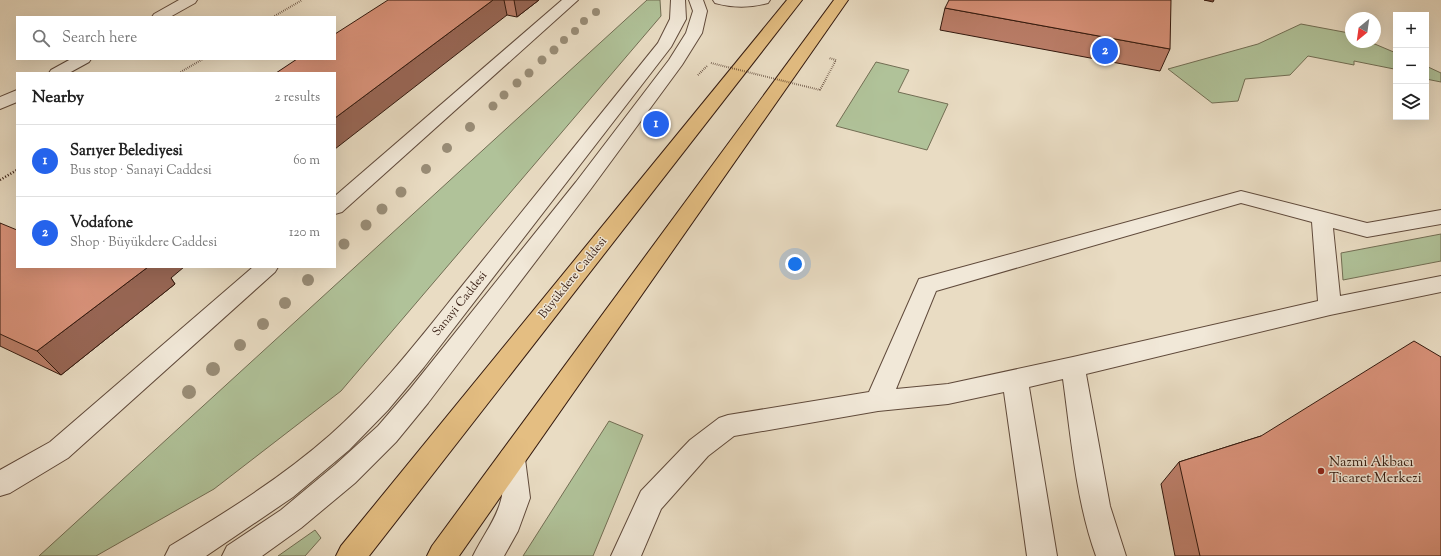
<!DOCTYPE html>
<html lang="en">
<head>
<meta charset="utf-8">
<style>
	body { margin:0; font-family:"Sorts Mill Goudy",serif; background:#f6f6f6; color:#222 }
	.controls { position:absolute; right:12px; top:12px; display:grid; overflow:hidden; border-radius:0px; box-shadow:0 4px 16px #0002 }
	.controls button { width:36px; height:36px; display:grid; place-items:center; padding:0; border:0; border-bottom:1px solid #e0e0e0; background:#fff; color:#222; font:20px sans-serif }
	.compass { position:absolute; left:1345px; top:12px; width:36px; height:36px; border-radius:50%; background:#fff; box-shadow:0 4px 16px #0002; rotate:209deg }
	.you { position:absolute; left:795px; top:264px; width:14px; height:14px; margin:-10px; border:3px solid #fff; border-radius:50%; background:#1a73e8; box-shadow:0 0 0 6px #1a73e833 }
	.badge { display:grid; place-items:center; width:26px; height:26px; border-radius:50%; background:#2563eb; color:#fff; font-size:13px; font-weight:700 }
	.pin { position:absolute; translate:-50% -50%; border:2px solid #fff; box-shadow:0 1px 4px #0006 }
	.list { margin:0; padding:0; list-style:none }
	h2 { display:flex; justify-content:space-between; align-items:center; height:52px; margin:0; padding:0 16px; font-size:17px }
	h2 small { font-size:13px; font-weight:400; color:#767676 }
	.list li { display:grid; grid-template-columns:26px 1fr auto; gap:12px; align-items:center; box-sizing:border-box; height:72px; padding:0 16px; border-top:1px solid #e0e0e0 }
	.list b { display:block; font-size:15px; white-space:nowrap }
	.list p { margin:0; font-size:13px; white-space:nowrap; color:#767676 }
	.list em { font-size:13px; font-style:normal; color:#767676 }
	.icon { flex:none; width:22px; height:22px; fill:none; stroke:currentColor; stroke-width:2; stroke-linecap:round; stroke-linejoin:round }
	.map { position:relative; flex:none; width:1441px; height:556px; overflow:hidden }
	.search { position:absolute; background:#fff; box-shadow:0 4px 16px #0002; left:16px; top:16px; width:320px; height:44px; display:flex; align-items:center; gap:10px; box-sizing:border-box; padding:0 14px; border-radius:0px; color:#767676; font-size:15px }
	.panel { position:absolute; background:#fff; box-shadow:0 4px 16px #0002; left:16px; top:72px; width:320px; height:196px; border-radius:0px }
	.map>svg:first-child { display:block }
	.green { fill:#b0c299; stroke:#726e54 }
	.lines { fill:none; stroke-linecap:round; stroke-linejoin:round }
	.minor-casing { stroke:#604a3b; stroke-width:2 }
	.major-casing { stroke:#33190e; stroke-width:2 }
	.path-far1 { stroke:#33190e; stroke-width:2; stroke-dasharray:0.5 1.5; stroke-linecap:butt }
	.path { stroke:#33190e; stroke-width:2.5; stroke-dasharray:1 2; stroke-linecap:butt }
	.minor { fill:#f1e8d8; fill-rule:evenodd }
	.major { fill:#e4be82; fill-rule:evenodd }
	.path-bridge { stroke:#33190e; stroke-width:2; stroke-dasharray:0.5 1.5; stroke-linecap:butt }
	.tree { fill:#998d77 }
	.wall { fill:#bb7e69; stroke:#33190e }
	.shaded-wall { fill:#986655; stroke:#33190e }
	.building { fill:#d9927a; stroke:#33190e }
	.poi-dot { fill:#8f2418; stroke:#f1e8d8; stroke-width:1.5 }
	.labels { text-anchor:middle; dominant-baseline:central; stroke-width:3; stroke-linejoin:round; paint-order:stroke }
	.street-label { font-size:12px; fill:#33190e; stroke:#f1e8d8 }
	.near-poi-label { font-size:14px; fill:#33190e; stroke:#f1e8d8; text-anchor:start }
</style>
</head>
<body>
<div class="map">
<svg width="1441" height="556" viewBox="0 0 1441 556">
	<rect width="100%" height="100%" fill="#e9dcc3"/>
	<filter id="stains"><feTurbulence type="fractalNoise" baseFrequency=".005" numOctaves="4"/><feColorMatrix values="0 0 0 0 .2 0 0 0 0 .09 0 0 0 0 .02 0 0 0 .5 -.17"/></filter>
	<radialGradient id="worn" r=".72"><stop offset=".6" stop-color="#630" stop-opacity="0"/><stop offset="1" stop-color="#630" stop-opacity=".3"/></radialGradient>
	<!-- green -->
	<g class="green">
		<polygon points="647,0 660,0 661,16 341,391 214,489 96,556 39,556"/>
		<polygon points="1301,24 1349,33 1351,34 1351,42 1370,42 1396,53 1396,73 1394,69 1354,61 1354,65 1308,56 1290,75 1245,79 1238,101 1212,103 1168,69 1258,44"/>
		<polygon points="876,62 909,70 898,92 948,104 927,150 836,126"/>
		<polygon points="1426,66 1441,73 1441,82 1426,79"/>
		<polygon points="1441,234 1441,261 1343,280 1341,253"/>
		<polygon points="609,421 643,435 593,556 523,556"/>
		<polygon points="315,530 321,538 305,556 278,556"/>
	</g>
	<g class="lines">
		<defs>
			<g id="minor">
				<polygon points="179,0 197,0 195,3 170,17 152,17 154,14"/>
				<polygon points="562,0 578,0 342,212 335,214 335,196"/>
				<path d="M671,0H685L686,19L671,47L424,367L388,410L349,450L293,497L206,556H165L170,546C225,513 281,478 330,435C385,386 429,326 475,270C536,194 597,119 658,43L670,19Z"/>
				<polygon points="689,0 703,0 707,11 702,33 682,65 590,190 428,403 396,442 355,483 301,528 262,556 222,556 227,546 281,510 335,465 378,426 410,389 576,182 669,60 686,33 693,11"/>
				<path d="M713,0H770L768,3C750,8 733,8 715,3Z"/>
				<polygon points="71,59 91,59 89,62 69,73 49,73 51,70"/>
				<polygon points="17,90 17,102 0,109 0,97"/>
				<path d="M1241,191L1367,223L1441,210V224L1367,237L1333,228L1340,296L1441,276V292L1330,315L1086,374L1110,506L1126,556H1096C1076,501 1071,437 1063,379L1029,387L1057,556H1027L1004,392L948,404L878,411L734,436L708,456L661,509L641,556H611L641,491L690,440L719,418L728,415L869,392L919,279ZM1241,203L1312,222L1318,301L1073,357L948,384L896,389L936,291Z"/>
				<polygon points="253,267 278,267 275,272 68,458 10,493 0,496 0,470 50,442"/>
				<path d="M512,447L522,451L525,459L530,498L518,531L504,556H473C482,537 496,520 501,500C506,484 494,469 502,451Z"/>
			</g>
			<g id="major">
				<polygon points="787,0 802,0 369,556 336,556 341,546"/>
				<polygon points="834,0 848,0 459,556 427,556 432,546"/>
			</g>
		</defs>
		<!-- minor casing -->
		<use href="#minor" class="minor-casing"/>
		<!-- major casing -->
		<use href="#major" class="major-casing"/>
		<!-- path-far1 -->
		<g class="path-far1">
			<polyline points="273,17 302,0"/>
			<polyline points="179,73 203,59"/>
			<polyline points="698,75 707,66"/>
			<polyline points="820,90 836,60 829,58"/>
		</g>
		<!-- path -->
		<polyline class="path" points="0,180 17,170"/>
		<!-- minor -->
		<use href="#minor" class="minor"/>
		<!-- major -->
		<use href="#major" class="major"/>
		<!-- path-bridge -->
		<polyline class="path-bridge" points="711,63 820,90"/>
	</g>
	<!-- trees -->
	<g class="tree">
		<circle cx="596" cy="12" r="4"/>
		<circle cx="584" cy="21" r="4"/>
		<circle cx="575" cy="31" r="4"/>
		<circle cx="564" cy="40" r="4"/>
		<circle cx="554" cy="50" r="4.5"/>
		<circle cx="542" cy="60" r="4.5"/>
		<circle cx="529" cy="73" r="4.5"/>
		<circle cx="517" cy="83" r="4.5"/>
		<circle cx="504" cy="95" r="4.5"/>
		<circle cx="493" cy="106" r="4.5"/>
		<circle cx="470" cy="127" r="5"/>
		<circle cx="447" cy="148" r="5"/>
		<circle cx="426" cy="169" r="5"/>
		<circle cx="401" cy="192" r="5.5"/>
		<circle cx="382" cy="209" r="5.5"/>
		<circle cx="366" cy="225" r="5.5"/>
		<circle cx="344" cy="244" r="5.5"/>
		<circle cx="308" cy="280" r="6"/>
		<circle cx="285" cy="303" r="6"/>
		<circle cx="263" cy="324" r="6"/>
		<circle cx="240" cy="345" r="6"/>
		<circle cx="213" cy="369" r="7"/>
		<circle cx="189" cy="392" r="7"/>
	</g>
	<!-- wall -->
	<g class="wall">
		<polygon points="388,0 539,0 517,17 507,15"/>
		<polygon points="1204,0 1214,0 1213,2"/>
		<polygon points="945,8 1170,49 1160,71 940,30"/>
		<polygon points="0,223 17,267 171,278 175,284 61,375 0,346"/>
		<polygon points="1261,436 1441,556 1175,556 1161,484 1179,462"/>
	</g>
	<!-- shaded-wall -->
	<g class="shaded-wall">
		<polygon points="493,0 504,0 507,15 335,149 335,118"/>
		<polygon points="514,0 539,0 517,17"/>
		<polygon points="148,267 184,267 171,278 175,284 61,375 37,351"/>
	</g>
	<!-- building -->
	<g class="building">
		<polygon points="388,0 493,0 335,118 335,73 276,73 297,59 335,59 335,34"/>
		<polygon points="949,0 1171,0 1170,49 945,8"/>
		<polygon points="0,223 17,230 17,267 148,267 37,351 0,334"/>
		<polygon points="1414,341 1441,357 1441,556 1200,556 1179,462 1261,436"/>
	</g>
	<!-- markers -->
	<circle class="poi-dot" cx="1321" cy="471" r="4"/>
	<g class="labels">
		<!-- street labels -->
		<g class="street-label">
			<text transform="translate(573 278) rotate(-51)">Büyükdere Caddesi</text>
			<text transform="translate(460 304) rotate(-51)">Sanayi Caddesi</text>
		</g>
		<!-- near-poi labels -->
		<g class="near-poi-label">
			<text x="1329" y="463">Nazmi Akbacı<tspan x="1329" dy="16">Ticaret Merkezi</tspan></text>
		</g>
	</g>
	<rect width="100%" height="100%" filter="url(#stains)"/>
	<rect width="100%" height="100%" fill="url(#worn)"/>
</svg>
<div class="controls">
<button>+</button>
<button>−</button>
<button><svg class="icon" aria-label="layers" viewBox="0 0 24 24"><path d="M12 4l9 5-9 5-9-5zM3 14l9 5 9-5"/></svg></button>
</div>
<svg class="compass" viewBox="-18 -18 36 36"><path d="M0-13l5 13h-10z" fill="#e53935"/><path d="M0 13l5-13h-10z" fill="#767676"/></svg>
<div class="you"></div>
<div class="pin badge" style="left:656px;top:124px">1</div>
<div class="pin badge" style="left:1105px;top:51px">2</div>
<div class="search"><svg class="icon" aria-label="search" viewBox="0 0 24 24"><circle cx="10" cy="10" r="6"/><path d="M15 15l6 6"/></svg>Search here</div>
<section class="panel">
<h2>Nearby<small>2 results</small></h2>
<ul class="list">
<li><span class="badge">1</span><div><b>Sarıyer Belediyesi</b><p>Bus stop · Sanayi Caddesi</p></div><em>60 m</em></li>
<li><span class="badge">2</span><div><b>Vodafone</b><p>Shop · Büyükdere Caddesi</p></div><em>120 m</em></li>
</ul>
</section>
</div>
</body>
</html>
